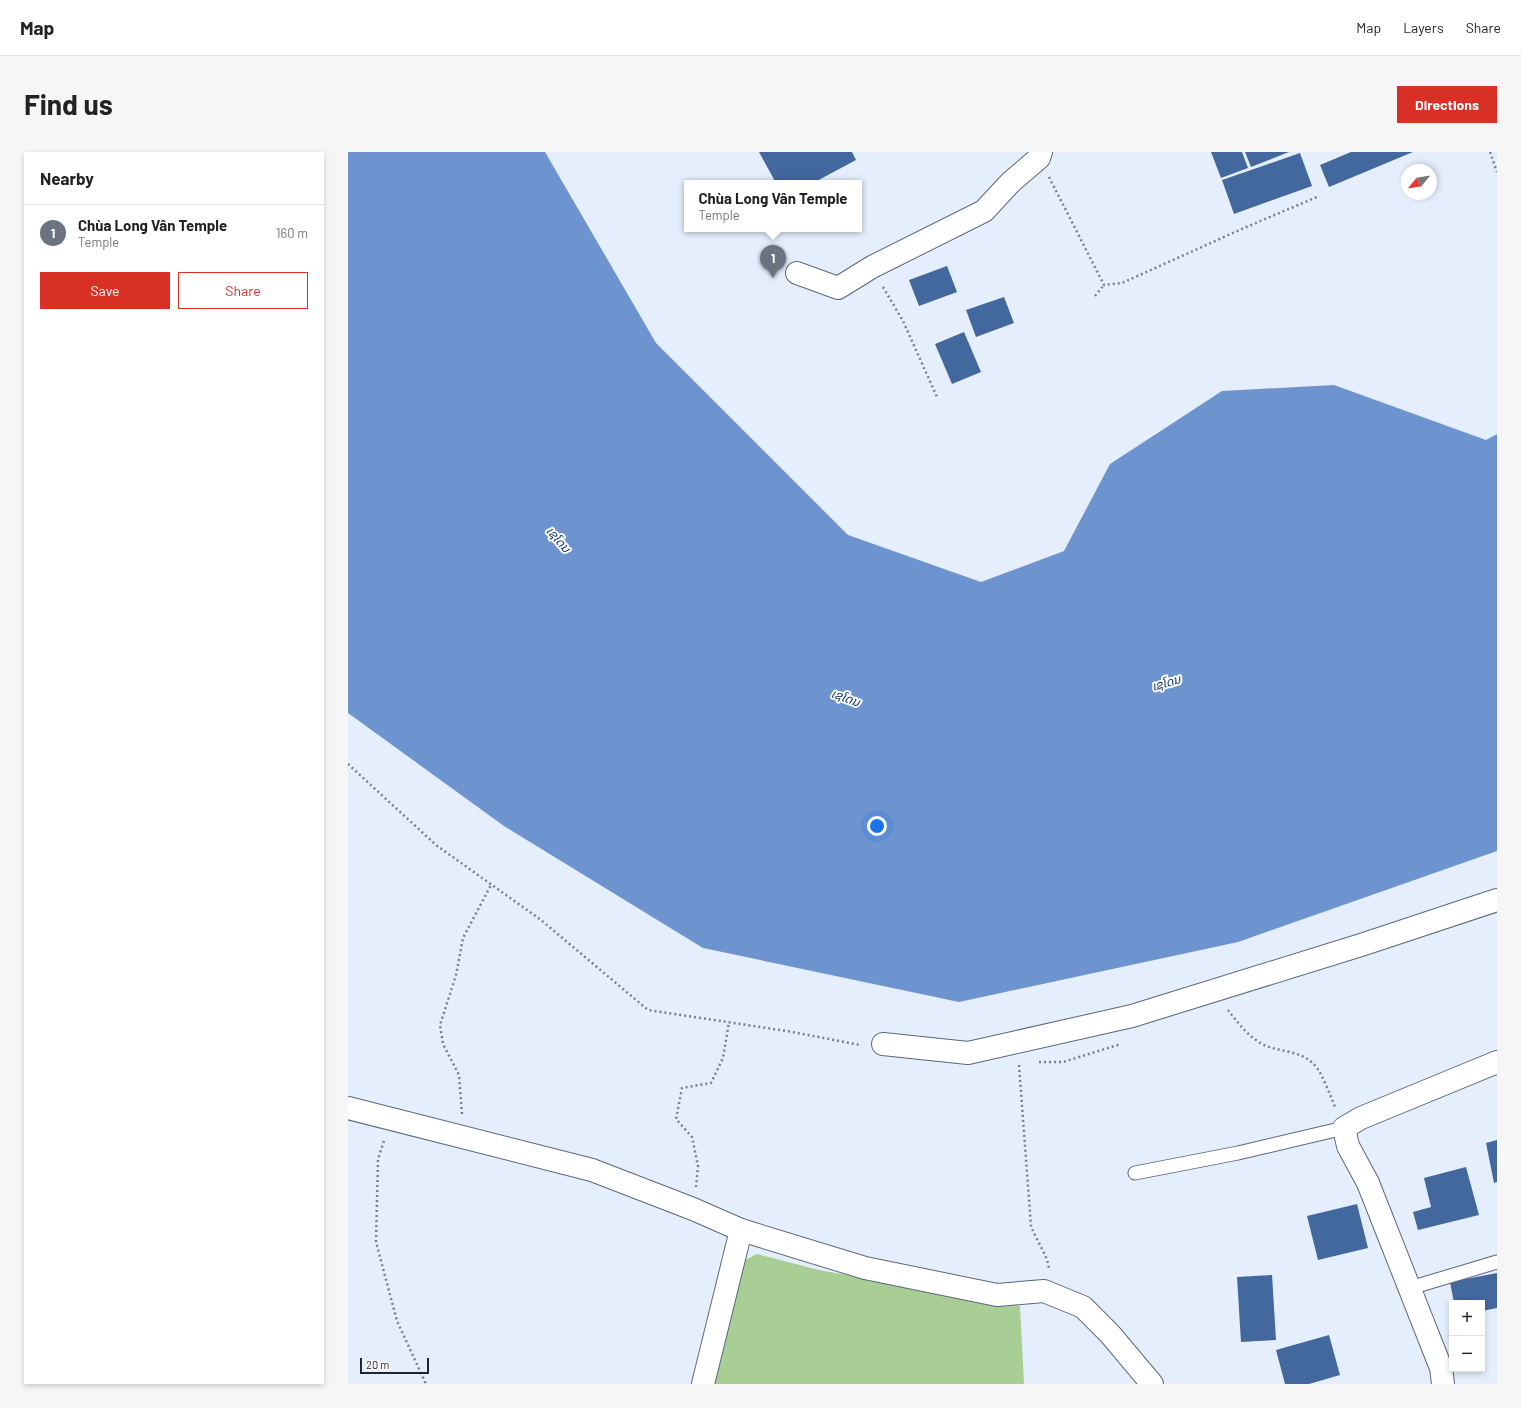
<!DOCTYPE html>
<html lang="en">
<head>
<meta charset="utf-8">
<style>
	body { margin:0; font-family:Barlow,"Noto Sans Lao",sans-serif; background:#f6f6f6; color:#222 }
	.controls { position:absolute; right:12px; bottom:12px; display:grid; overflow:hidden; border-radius:0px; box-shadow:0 2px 6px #0003 }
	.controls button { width:36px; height:36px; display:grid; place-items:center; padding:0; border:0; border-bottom:1px solid #e0e0e0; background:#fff; color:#222; font:20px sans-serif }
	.compass { position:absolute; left:1053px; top:12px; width:36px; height:36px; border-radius:50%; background:#fff; box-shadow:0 2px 6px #0003; rotate:240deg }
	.scale { position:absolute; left:12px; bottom:10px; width:69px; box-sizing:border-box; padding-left:4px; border:2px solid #1f242d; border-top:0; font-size:11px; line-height:14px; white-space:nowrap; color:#1f242d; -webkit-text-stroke:3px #fafafa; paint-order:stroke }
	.you { position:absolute; left:529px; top:674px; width:14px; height:14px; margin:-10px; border:3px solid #fff; border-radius:50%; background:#1a73e8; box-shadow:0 0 0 6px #1a73e833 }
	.badge { display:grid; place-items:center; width:26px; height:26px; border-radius:50%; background:#d93025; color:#fff; font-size:13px; font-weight:700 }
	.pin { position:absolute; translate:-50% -33px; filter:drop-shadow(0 1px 2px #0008) }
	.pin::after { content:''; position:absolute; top:21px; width:14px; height:12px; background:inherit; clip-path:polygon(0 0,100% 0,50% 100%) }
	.popup { position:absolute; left:336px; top:28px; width:178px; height:52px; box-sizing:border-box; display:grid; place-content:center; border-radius:0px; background:#fff; filter:drop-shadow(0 1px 3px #0005); font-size:13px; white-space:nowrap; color:#767676 }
	.popup b { font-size:15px; color:#222 }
	.popup::after { content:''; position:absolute; left:50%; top:100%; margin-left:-8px; border:8px solid transparent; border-top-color:#fff }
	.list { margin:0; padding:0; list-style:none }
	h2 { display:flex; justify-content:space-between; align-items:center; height:52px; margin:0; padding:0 16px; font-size:17px }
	h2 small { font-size:13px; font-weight:400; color:#767676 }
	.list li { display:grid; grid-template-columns:26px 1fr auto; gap:12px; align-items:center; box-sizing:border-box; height:56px; padding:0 16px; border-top:1px solid #e0e0e0 }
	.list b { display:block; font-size:15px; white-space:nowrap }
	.list p { margin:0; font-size:13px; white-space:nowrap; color:#767676 }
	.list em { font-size:13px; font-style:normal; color:#767676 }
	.actions { display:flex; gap:8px; padding:12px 16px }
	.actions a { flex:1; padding:9px 0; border:1px solid #d93025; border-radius:0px; text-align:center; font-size:14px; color:#d93025 }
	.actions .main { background:#d93025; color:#fff }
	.map { position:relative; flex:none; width:1149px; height:1232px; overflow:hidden; border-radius:0px }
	header { display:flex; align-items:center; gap:24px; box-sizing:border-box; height:56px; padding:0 20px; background:#fff; border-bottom:1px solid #e0e0e0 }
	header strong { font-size:19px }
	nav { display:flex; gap:22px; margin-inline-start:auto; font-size:14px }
	.intro { display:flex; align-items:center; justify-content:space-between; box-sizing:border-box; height:96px; padding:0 24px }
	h1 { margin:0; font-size:28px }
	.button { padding:10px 18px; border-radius:0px; background:#d93025; color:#fff; font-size:14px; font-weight:700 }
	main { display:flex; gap:24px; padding:0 24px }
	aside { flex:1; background:#fff; border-radius:0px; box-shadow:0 2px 6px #0003 }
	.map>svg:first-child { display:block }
	.green { fill:#a8ce95 }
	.water { fill:#6d94ce }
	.building { fill:#43689e }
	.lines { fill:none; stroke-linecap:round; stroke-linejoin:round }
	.lane-casing { stroke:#5a687d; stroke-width:15 }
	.street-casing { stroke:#5a687d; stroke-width:24 }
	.path { stroke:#78808b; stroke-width:2.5; stroke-dasharray:2 3; stroke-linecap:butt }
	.lane { stroke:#fff; stroke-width:13 }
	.street { stroke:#fff; stroke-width:22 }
	.labels { text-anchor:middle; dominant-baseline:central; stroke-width:4; stroke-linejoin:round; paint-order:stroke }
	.water-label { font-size:12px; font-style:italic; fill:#0d3368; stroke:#fafafa }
</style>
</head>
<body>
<header>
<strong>Map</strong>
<nav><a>Map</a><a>Layers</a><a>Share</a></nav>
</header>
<div class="intro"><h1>Find us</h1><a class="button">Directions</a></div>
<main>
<aside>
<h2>Nearby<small></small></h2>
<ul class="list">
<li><span class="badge" style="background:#6b7280">1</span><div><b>Chùa Long Vân Temple</b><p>Temple</p></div><em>160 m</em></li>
</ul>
<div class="actions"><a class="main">Save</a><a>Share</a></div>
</aside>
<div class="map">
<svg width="1149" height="1232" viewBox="0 0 1149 1232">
	<rect width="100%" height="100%" fill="#e4eefc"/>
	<!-- green -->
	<polygon class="green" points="409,1102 471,1118 672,1154 676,1232 363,1232 391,1111"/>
	<!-- water -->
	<polygon class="water" points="0,0 197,0 308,191 500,383 633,430 716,399 762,312 874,239 986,233 1138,288 1149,282 1149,699 890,790 611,850 355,796 156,674 0,561"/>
	<!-- building -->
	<g class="building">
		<polygon points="411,0 504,0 508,8 465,31 428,31"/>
		<polygon points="863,0 894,0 900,16 873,26"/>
		<polygon points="897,0 941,0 903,15"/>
		<polygon points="1003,0 1065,0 981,35 972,13"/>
		<polygon points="952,1 964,34 886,62 874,28"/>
		<polygon points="599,114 609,140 571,154 561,128"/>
		<polygon points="656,145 666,171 628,185 618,158"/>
		<polygon points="616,180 633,220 604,232 587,192"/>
		<polygon points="1149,988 1149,1030 1146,1031 1138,991"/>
		<polygon points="1118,1015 1131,1063 1070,1078 1065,1060 1083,1055 1076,1026"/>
		<polygon points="1009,1052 1020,1096 970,1108 959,1064"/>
		<polygon points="1149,1121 1149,1156 1134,1159 1134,1151 1106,1151 1102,1130"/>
		<polygon points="924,1123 928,1188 893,1190 889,1125"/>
		<polygon points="981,1183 992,1223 961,1232 937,1232 928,1198"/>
	</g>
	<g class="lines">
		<defs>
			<g id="lane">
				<polyline points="787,1021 890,1001 996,976"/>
				<polyline points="1062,1136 1149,1110"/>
			</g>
			<g id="street">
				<polyline points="449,121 490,136 524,115 636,59 663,30 691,6 693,0"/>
				<polyline points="535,892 620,901 784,864 1013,793 1149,748"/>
				<polyline points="0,956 244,1018 345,1057 393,1078 517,1116 649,1143 696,1139 735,1155 762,1182 804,1232"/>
				<polyline points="355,1232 393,1078"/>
				<polyline points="1095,1232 1093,1216 1020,1031 1000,994 996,976 1013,966 1149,910"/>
			</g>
		</defs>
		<!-- lane casing -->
		<use href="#lane" class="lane-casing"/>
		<!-- street casing -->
		<use href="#street" class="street-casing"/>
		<!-- path -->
		<g class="path">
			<polyline points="1142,0 1149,20"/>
			<polyline points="701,25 756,133 774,131 896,76 969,45"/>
			<polyline points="535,135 555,169 589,245"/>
			<polyline points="747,144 756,133"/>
			<polyline points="0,612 88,693 193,768 300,858 439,879 512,893"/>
			<path d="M880,858C889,870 900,884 914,892C931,901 955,897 969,916C975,924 983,945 987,955"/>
			<polyline points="691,910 715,910 773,892"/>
			<path d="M671,913L683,1074C688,1088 700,1104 701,1117"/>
			<polyline points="114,962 111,923 95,892 92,873 108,823 115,786 143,733"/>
			<polyline points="36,989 30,1007 28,1090 49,1169 78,1232"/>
			<polyline points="348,1035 350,1014 344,985 328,967 334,936 363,931 375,906 381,870"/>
		</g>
		<!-- lane -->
		<use href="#lane" class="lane"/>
		<!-- street -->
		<use href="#street" class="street"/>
	</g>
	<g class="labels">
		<!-- water labels -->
		<g class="water-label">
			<text transform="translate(211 387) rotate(49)">ເຊໂດນ</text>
			<text transform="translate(818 530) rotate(-16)">ເຊໂດນ</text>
			<text transform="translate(498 545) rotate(20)">ເຊໂດນ</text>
		</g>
	</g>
</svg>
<div class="controls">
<button>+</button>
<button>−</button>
</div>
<svg class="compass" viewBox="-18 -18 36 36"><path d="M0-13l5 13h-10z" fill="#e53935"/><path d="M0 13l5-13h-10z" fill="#767676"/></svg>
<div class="scale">20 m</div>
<div class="you"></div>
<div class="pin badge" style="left:425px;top:126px;background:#6b7280">1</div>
<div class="popup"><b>Chùa Long Vân Temple</b>Temple</div>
</div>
</main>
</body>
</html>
